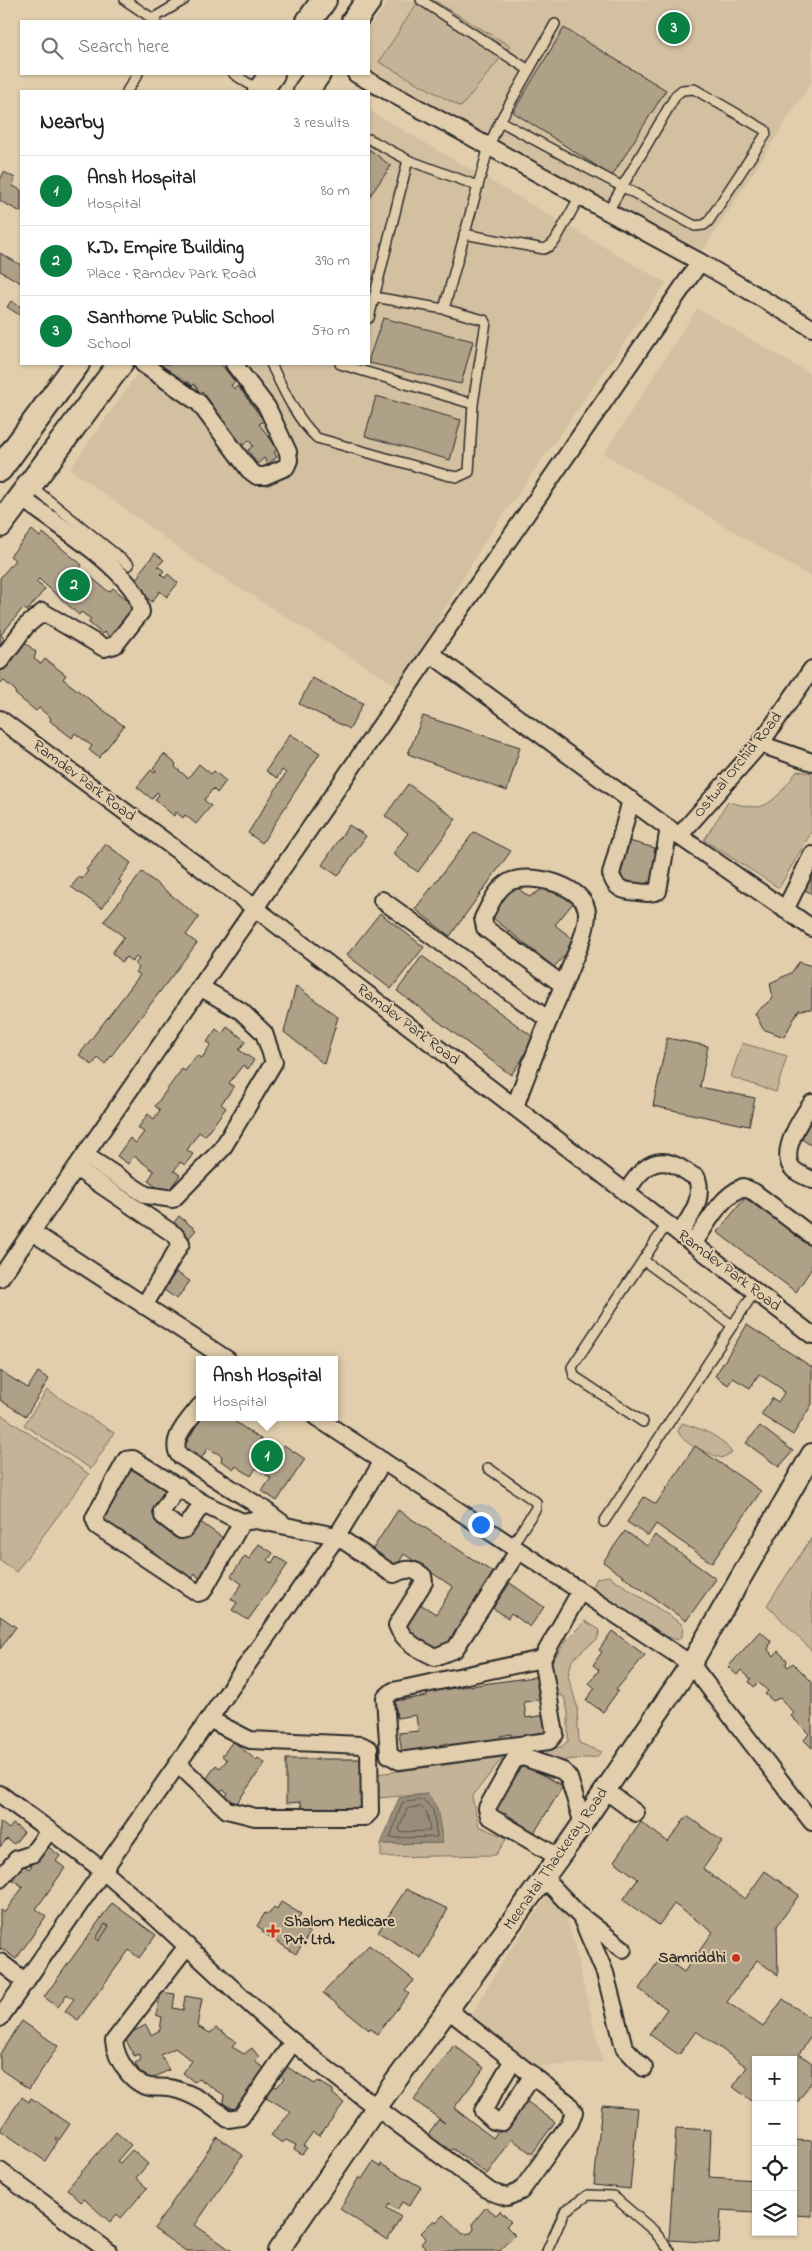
<!DOCTYPE html>
<html lang="en">
<head>
<meta charset="utf-8">
<style>
	body { margin:0; font-family:"Indie Flower",sans-serif; background:#f2f2f2; color:#222 }
	.controls { position:absolute; right:15px; bottom:15px; display:grid; overflow:hidden; border-radius:0px; box-shadow:0 1px 4px #0004 }
	.controls button { width:45px; height:45px; display:grid; place-items:center; padding:0; border:0; border-bottom:1px solid #e0e0e0; background:#fff; color:#222; font:25px sans-serif }
	.you { position:absolute; left:480px; top:1524px; width:18px; height:18px; margin:-12px; border:4px solid #fff; border-radius:50%; background:#1a73e8; box-shadow:0 0 0 8px #1a73e833 }
	.badge { display:grid; place-items:center; width:32px; height:32px; border-radius:50%; background:#0b8043; color:#fff; font-size:16px; font-weight:700 }
	.pin { position:absolute; translate:-50% -50%; border:2px solid #fff; box-shadow:0 1px 5px #0006 }
	.popup { position:absolute; left:196px; top:1356px; width:142px; height:65px; box-sizing:border-box; display:grid; place-content:center; border-radius:0px; background:#fff; filter:drop-shadow(0 1px 4px #0005); font-size:16px; white-space:nowrap; color:#767676 }
	.popup b { font-size:19px; color:#222 }
	.popup::after { content:''; position:absolute; left:50%; top:100%; margin-left:-10px; border:10px solid transparent; border-top-color:#fff }
	.list { margin:0; padding:0; list-style:none }
	h2 { display:flex; justify-content:space-between; align-items:center; height:65px; margin:0; padding:0 20px; font-size:21px }
	h2 small { font-size:16px; font-weight:400; color:#767676 }
	.list li { display:grid; grid-template-columns:32px 1fr auto; gap:15px; align-items:center; box-sizing:border-box; height:70px; padding:0 20px; border-top:1px solid #e0e0e0 }
	.list b { display:block; font-size:19px; white-space:nowrap }
	.list p { margin:0; font-size:16px; white-space:nowrap; color:#767676 }
	.list em { font-size:16px; font-style:normal; color:#767676 }
	.icon { flex:none; width:28px; height:28px; fill:none; stroke:currentColor; stroke-width:2; stroke-linecap:round; stroke-linejoin:round }
	.map { position:relative; flex:none; width:812px; height:2251px; overflow:hidden }
	.search { position:absolute; background:#fff; box-shadow:0 1px 4px #0004; left:20px; top:20px; width:350px; height:55px; display:flex; align-items:center; gap:12px; box-sizing:border-box; padding:0 18px; border-radius:0px; color:#767676; font-size:19px }
	.panel { position:absolute; background:#fff; box-shadow:0 1px 4px #0004; left:20px; top:90px; width:350px; height:275px; border-radius:0px }
	.map>svg:first-child { display:block }
	.built { fill:#d3c0a1 }
	.green { fill:#c4b397; stroke:#786f61 }
	.water { fill:#998d79; stroke:#6d665a }
	.lines { fill:none; stroke-linecap:round; stroke-linejoin:round }
	.shore { stroke:#57524a; stroke-width:1 }
	.building { fill:#afa088; stroke:#2b2b2b }
	.service-casing { stroke:#2b2b2b; stroke-width:12 }
	.minor-casing { stroke:#2b2b2b; stroke-width:20 }
	.tertiary-casing { stroke:#2b2b2b; stroke-width:24 }
	.secondary-casing { stroke:#2b2b2b; stroke-width:28 }
	.service { stroke:#e2ceac; stroke-width:9 }
	.minor { stroke:#e2ceac; stroke-width:16 }
	.tertiary { stroke:#e2ceac; stroke-width:20 }
	.secondary { stroke:#e2ceac; stroke-width:24 }
	.poi-dot { fill:#c8321e; stroke:#e2ceac; stroke-width:2 }
	.labels { text-anchor:middle; dominant-baseline:central; stroke-width:4; stroke-linejoin:round; paint-order:stroke }
	.street-label { font-size:16px; fill:#2b2b2b; stroke:#e2ceac }
	.poi-label { font-size:16px; font-weight:bold; fill:#2b2b2b; stroke:#e2ceac; text-anchor:start }
</style>
</head>
<body>
<div class="map">
<svg width="812" height="2251" viewBox="0 0 812 2251">
	<rect width="100%" height="100%" fill="#e2ceac"/>
	<filter id="ink" filterUnits="userSpaceOnUse"><feTurbulence type="fractalNoise" baseFrequency=".02" numOctaves="2"/><feDisplacementMap in="SourceGraphic" scale="10" xChannelSelector="R" yChannelSelector="G"/><feConvolveMatrix kernelMatrix="1 2 1 2 8 2 1 2 1" color-interpolation-filters="sRGB"/></filter>
	<g filter="url(#ink)">
		<!-- built -->
		<g class="built">
			<polygon points="389,0 812,0 812,81 701,254 369,69 369,27"/>
			<polygon points="369,110 666,283 485,541 399,687 199,563 70,469 144,364 369,364"/>
			<polygon points="697,308 812,375 812,578 604,454"/>
			<polygon points="546,1898 561,1903 574,1942 581,1975 603,2062 532,2067 471,2016 502,1962"/>
		</g>
		<!-- green -->
		<g class="green">
			<polygon points="419,0 433,0 510,46 461,107 379,62"/>
			<path d="M797,771L812,773V831L779,888L704,840L728,802C737,804 747,807 756,807C773,807 788,783 797,771Z"/>
			<polygon points="742,1043 787,1056 776,1092 731,1077"/>
			<polygon points="47,1390 114,1433 91,1469 24,1425"/>
			<polygon points="0,1414 89,1474 16,1572 0,1561"/>
			<path d="M682,1423C703,1430 719,1434 732,1453L721,1458C707,1452 684,1446 678,1431Z"/>
			<polygon points="812,1537 812,1651 767,1605"/>
			<polygon points="609,1576 683,1625 682,1636 678,1640 665,1636 592,1589 597,1578"/>
			<polygon points="585,1621 600,1630 597,1640 585,1648 572,1660 568,1676 577,1706 579,1743 602,1752 596,1757 566,1760 550,1766 534,1757 538,1751 561,1747 568,1741 568,1712 564,1697 552,1690 545,1672 568,1638"/>
			<polygon points="503,1757 472,1797 479,1826 507,1838 496,1855 381,1857 381,1844 443,1843 428,1794 377,1798 377,1774"/>
		</g>
		<!-- water -->
		<polygon class="water" points="428,1794 437,1808 443,1843 381,1844 399,1798"/>
		<g class="lines">
			<!-- shore -->
			<g class="shore">
				<polygon points="424,1800 433,1810 437,1837 390,1838 402,1803"/>
				<polygon points="421,1807 427,1813 430,1831 400,1832 399,1829 407,1809"/>
			</g>
		</g>
		<!-- building -->
		<g class="building">
			<polygon points="564,28 666,90 612,176 513,112"/>
			<polygon points="369,149 391,166 369,197"/>
			<polygon points="4,172 15,178 13,186 21,190 21,212 0,201 0,180"/>
			<polygon points="0,253 21,265 21,283 0,271"/>
			<polygon points="11,301 21,307 21,316 7,307"/>
			<polygon points="383,318 473,341 461,384 369,363 369,358"/>
			<polygon points="154,364 221,364 235,382 231,385 234,389 238,386 264,421 259,424 278,449 274,452 277,457 268,464 264,458 257,464 248,450 253,446 249,440 242,446 230,430 227,432 207,406 211,403 202,391 200,393 194,384 192,386 189,382 182,383"/>
			<polygon points="376,396 461,420 450,460 365,436"/>
			<polygon points="32,530 40,537 43,533 82,565 80,568 109,592 113,588 135,606 110,637 104,632 102,634 88,622 91,619 81,612 79,615 39,579 36,582 45,589 27,611 23,608 1,635 5,639 0,644 0,578 15,560 10,556"/>
			<polygon points="155,553 164,560 158,566 164,571 161,574 165,578 168,574 178,583 167,597 160,591 152,602 132,585 141,574 139,573"/>
			<polygon points="21,639 36,652 34,659 41,664 45,659 66,675 63,679 124,726 99,758 89,750 92,746 75,733 72,738 50,721 51,718 39,708 36,711 15,694 16,691 4,681 2,683 0,682 0,663"/>
			<polygon points="312,678 363,703 350,729 299,704"/>
			<polygon points="423,716 520,747 507,791 408,754"/>
			<polygon points="290,734 320,753 262,843 248,833 286,773 282,770 277,778 266,771"/>
			<polygon points="164,754 176,764 175,767 188,778 199,764 211,774 214,771 226,781 217,793 213,789 204,800 211,806 196,824 185,815 183,818 176,812 174,816 155,800 159,794 157,792 152,799 137,787 151,770 155,773 156,771 153,768"/>
			<polygon points="408,784 456,819 418,872 393,854 408,833 385,816"/>
			<polygon points="349,825 366,836 338,876 322,865"/>
			<polygon points="474,832 511,851 450,936 415,909"/>
			<polygon points="629,841 655,848 654,852 663,855 655,884 648,882 646,890 615,880 619,850 625,852"/>
			<polygon points="106,844 131,863 119,880 121,882 102,908 71,887 79,877 82,879 88,871 86,870"/>
			<polygon points="812,870 812,894 802,888"/>
			<polygon points="142,872 199,917 186,935 197,943 105,1064 98,1058 92,1065 79,1055 140,975 136,972 139,968 135,964 139,959 136,957 132,962 126,957 122,962 112,953 124,937 104,921"/>
			<polygon points="514,885 529,897 548,886 573,903 555,925 577,942 554,967 489,915"/>
			<polygon points="380,913 424,947 391,989 347,955"/>
			<polygon points="422,956 536,1039 511,1075 397,991"/>
			<polygon points="799,962 812,966 812,1009 799,1010 784,1037 763,1029 755,1013 773,998 770,983 791,973"/>
			<polygon points="296,986 338,1017 324,1064 284,1032"/>
			<polygon points="227,1027 246,1041 239,1050 254,1060 248,1069 243,1065 229,1083 234,1087 221,1104 226,1108 205,1136 199,1132 187,1150 193,1154 185,1165 180,1162 174,1171 180,1175 166,1194 148,1181 154,1171 134,1156 128,1164 117,1156 130,1138 136,1143 144,1132 138,1128 148,1114 154,1119 160,1110 155,1106 182,1069 185,1071 197,1055 202,1058 211,1044 207,1042 216,1029 222,1034"/>
			<polygon points="667,1038 708,1046 700,1087 755,1098 749,1126 653,1106"/>
			<polygon points="812,1114 812,1146 796,1135"/>
			<polygon points="745,1198 812,1246 812,1268 796,1292 717,1232"/>
			<polygon points="179,1216 196,1230 188,1239 171,1226"/>
			<polygon points="176,1272 190,1281 177,1299 164,1290"/>
			<polygon points="747,1325 812,1367 812,1404 793,1435 761,1415 772,1398 778,1402 784,1393 782,1389 759,1374 750,1388 733,1378 728,1385 715,1376"/>
			<polygon points="0,1371 28,1388 38,1372 49,1379 26,1416 0,1400"/>
			<polygon points="201,1417 232,1417 231,1419 280,1452 284,1445 305,1459 277,1501 262,1491 271,1478 256,1468 251,1476 236,1466 234,1469 221,1461 222,1456 208,1448 201,1459 183,1449"/>
			<polygon points="760,1426 793,1451 779,1467 746,1443"/>
			<polygon points="695,1446 761,1491 712,1563 656,1524 648,1536 627,1522 644,1497 656,1504"/>
			<polygon points="128,1464 169,1491 153,1514 184,1536 196,1519 226,1540 201,1581 195,1573 189,1583 100,1522"/>
			<polygon points="398,1510 494,1573 441,1654 401,1627 417,1602 436,1614 453,1587 404,1554 395,1569 370,1553"/>
			<polygon points="625,1531 647,1546 655,1535 716,1579 686,1621 603,1562"/>
			<polygon points="259,1544 273,1553 268,1560 272,1563 276,1556 288,1564 248,1620 232,1610 237,1603 231,1599 242,1584 231,1576 245,1556 249,1559"/>
			<polygon points="510,1583 544,1607 530,1627 511,1613 508,1618 493,1608"/>
			<polygon points="0,1616 16,1627 0,1649"/>
			<polygon points="612,1631 645,1655 616,1690 618,1691 603,1712 586,1700 595,1688 589,1683 599,1670 593,1665 602,1652 599,1650"/>
			<polygon points="760,1631 771,1641 768,1650 774,1656 778,1651 787,1660 786,1665 788,1667 793,1663 812,1682 812,1748 804,1740 809,1734 791,1716 794,1713 780,1698 773,1701 765,1694 768,1691 758,1682 754,1687 749,1682 751,1679 741,1670 737,1675 728,1667"/>
			<polygon points="541,1676 544,1699 524,1702 526,1718 546,1715 549,1732 511,1737 511,1734 500,1736 501,1739 449,1747 448,1743 440,1745 441,1749 402,1754 399,1733 418,1731 416,1715 397,1718 395,1701 427,1696 426,1692"/>
			<polygon points="233,1741 256,1760 258,1758 265,1763 234,1807 223,1799 228,1793 223,1789 220,1792 205,1781 216,1765 220,1768 227,1760 222,1756"/>
			<polygon points="286,1759 363,1759 363,1809 302,1809 301,1802 286,1803"/>
			<polygon points="520,1762 563,1786 531,1838 515,1828 519,1822 505,1813 503,1817 490,1809 511,1775 514,1777 516,1775 513,1773"/>
			<polygon points="687,1816 722,1841 703,1869 745,1899 765,1871 799,1895 777,1926 778,1975 757,1960 727,2002 763,2027 783,1999 812,2019 812,2035 799,2054 812,2063 812,2081 797,2103 793,2101 793,2060 756,2060 756,2104 733,2087 747,2067 696,2031 679,2055 649,2034 667,2009 639,1989 662,1956 684,1972 713,1932 674,1904 659,1925 623,1900 638,1879 614,1861 641,1822 668,1842"/>
			<polygon points="0,1822 9,1829 13,1824 24,1832 14,1844 7,1839 0,1847"/>
			<polygon points="46,1845 60,1856 56,1861 65,1868 36,1909 46,1916 16,1959 1,1948 0,1950 0,1910 4,1913 23,1887 9,1877 20,1863 29,1869"/>
			<polygon points="406,1889 448,1909 421,1958 378,1932"/>
			<polygon points="281,1902 301,1914 297,1920 294,1918 287,1928 290,1930 293,1925 298,1928 299,1926 310,1933 296,1954 262,1932 263,1930 257,1926 265,1913 269,1914 274,1907 277,1909"/>
			<polygon points="112,1903 156,1935 139,1958 129,1950 78,2020 65,2011 74,1999 67,1994 58,2007 44,1997"/>
			<polygon points="105,1924 109,1926 99,1941 96,1938"/>
			<polygon points="369,1945 414,1980 405,1991 409,1994 377,2034 370,2028 369,2030 323,1993"/>
			<polygon points="161,1992 175,1994 173,2008 183,2010 185,1996 202,1999 197,2026 210,2033 216,2028 236,2041 232,2047 244,2054 252,2048 259,2057 255,2062 264,2068 236,2111 223,2103 224,2095 198,2078 194,2082 183,2073 192,2061 175,2048 161,2055 169,2070 145,2082 135,2063 141,2060 138,2054 134,2056 124,2036 146,2025 151,2035 160,2030 162,2017 156,2015"/>
			<polygon points="22,2021 58,2046 29,2089 0,2069 0,2054"/>
			<polygon points="454,2045 484,2068 454,2108 493,2138 522,2098 555,2122 532,2154 512,2139 487,2174 453,2149 446,2152 426,2137 439,2119 445,2123 414,2100"/>
			<polygon points="287,2067 315,2084 318,2081 333,2090 333,2094 344,2103 319,2136 313,2132 303,2146 307,2148 302,2154 294,2149 296,2145 286,2140 282,2143 271,2135 291,2112 266,2097 273,2086 277,2087 284,2079 281,2076"/>
			<polygon points="22,2097 29,2102 31,2098 70,2124 59,2140 56,2137 55,2139 58,2141 45,2161 0,2130"/>
			<polygon points="602,2105 638,2108 630,2189 594,2185"/>
			<polygon points="676,2128 711,2130 709,2177 756,2180 756,2212 721,2210 719,2243 669,2240"/>
			<polygon points="116,2132 131,2145 117,2161 120,2163 132,2150 148,2164 136,2178 147,2188 121,2218 117,2214 110,2222 84,2199 81,2202 67,2189"/>
			<polygon points="217,2137 243,2155 195,2225 232,2251 186,2251 154,2229"/>
			<polygon points="794,2140 812,2141 812,2216 793,2215"/>
			<polygon points="373,2162 380,2167 381,2164 421,2187 409,2206 402,2202 397,2210 389,2204 387,2208 401,2217 387,2240 340,2209 359,2177 362,2179"/>
			<polygon points="486,2207 496,2215 500,2211 511,2222 506,2226 515,2235 500,2251 428,2251 421,2244 426,2238 421,2233 434,2220 436,2222 443,2215 463,2234 471,2233 474,2229 473,2223"/>
		</g>
		<g class="lines">
			<defs>
				<g id="service">
					<polyline points="125,0 156,21"/>
					<polyline points="421,0 529,70"/>
					<polyline points="152,19 184,0"/>
					<path d="M555,24L500,121C565,157 630,190 695,226L704,225L708,222L766,134L765,130L694,89L682,90L676,95L608,211"/>
					<polyline points="234,74 258,90"/>
					<polyline points="127,91 138,74"/>
					<polyline points="369,139 408,160 478,186"/>
					<polyline points="464,234 544,249 550,246 555,241 580,196"/>
					<polyline points="444,309 489,146 500,121"/>
					<polyline points="369,318 408,160"/>
					<path d="M271,364C284,391 295,417 317,438L446,475L458,477L469,472L473,404"/>
					<polyline points="340,364 473,404 486,322 484,320 444,309 374,297"/>
					<polyline points="31,486 129,565"/>
					<polyline points="643,1260 732,1325"/>
					<polyline points="643,1422 574,1376 572,1367 667,1224"/>
					<polyline points="488,1468 536,1502 536,1508 511,1547"/>
					<polyline points="604,1522 755,1291"/>
					<polyline points="547,2251 565,2211 588,2195 613,2196 654,2231 670,2251"/>
				</g>
				<g id="minor">
					<polyline points="356,74 700,262 812,328"/>
					<polyline points="143,364 199,403 249,470 257,476 265,476 286,467 289,460 288,452 267,407 234,364"/>
					<polyline points="431,654 679,836 812,928"/>
					<path d="M0,661L26,626L43,612L104,648L115,645L141,612C140,608 139,602 137,597C120,564 51,520 20,497"/>
					<polyline points="0,719 255,908 812,1335"/>
					<polyline points="760,744 812,762"/>
					<path d="M631,800L611,874C615,889 623,891 638,892C645,893 651,894 658,891L669,828"/>
					<polyline points="679,836 760,744 812,669"/>
					<polyline points="382,900 549,1020"/>
					<polyline points="785,910 812,855"/>
					<path d="M812,1103C802,1117 777,1154 794,1170C799,1174 807,1177 812,1180"/>
					<path d="M515,1107C530,1063 549,1020 567,976C574,957 586,935 587,915C589,886 530,871 509,882C496,889 490,905 483,918L485,928L563,985"/>
					<polyline points="85,1155 146,1195 173,1199 222,1149 274,1062 264,1033 241,1011 200,987"/>
					<polyline points="76,1168 175,1235 181,1243 144,1306"/>
					<path d="M626,1193C636,1176 650,1156 672,1164C681,1167 689,1174 697,1178C704,1201 691,1214 680,1234"/>
					<polyline points="32,1232 228,1360"/>
					<path d="M693,1244C707,1224 720,1197 743,1187L754,1192L812,1236"/>
					<polyline points="0,1278 700,262"/>
					<path d="M200,1406C190,1419 169,1439 179,1455L262,1508L282,1523"/>
					<polyline points="316,1417 691,1664 812,1822"/>
					<polyline points="179,1486 162,1511 163,1516 181,1530 185,1529 203,1503"/>
					<path d="M242,1522L203,1591L198,1593L97,1526L94,1518L126,1460L133,1459L203,1503L242,1522L255,1520L337,1536L388,1571L394,1574C406,1568 413,1568 423,1576L424,1582L397,1625C403,1642 420,1650 435,1657L455,1649L518,1551"/>
					<polyline points="542,1659 393,1691 385,1698 389,1755 399,1761 549,1741 555,1734 542,1659 580,1592"/>
					<polyline points="178,1764 227,1810 255,1817 365,1817 370,1812 369,1749 361,1745 250,1740 209,1719"/>
					<polyline points="605,1790 636,1813"/>
					<path d="M0,1794C34,1820 70,1844 103,1871C168,1925 227,1987 292,2041C356,2094 423,2143 491,2192L507,2197L521,2191L570,2123L574,2112L568,2103L447,2009"/>
					<polyline points="558,1857 489,1816 487,1808 514,1760 523,1757 563,1771 569,1778 583,1824"/>
					<polyline points="544,1878 581,1917 605,1973 624,2047 644,2068"/>
					<polyline points="0,1879 17,1859 32,1854 49,1831"/>
					<polyline points="582,1917 623,1949"/>
					<path d="M187,1946L114,2041C116,2059 131,2084 150,2087C158,2088 166,2087 174,2089C195,2094 211,2106 228,2119L241,2117L293,2042"/>
					<polyline points="0,1962 26,1982"/>
					<polyline points="0,2018 337,1536 383,1461"/>
					<polyline points="513,2060 483,2111 494,2121 502,2122 533,2075"/>
					<polyline points="0,2171 108,2251"/>
				</g>
				<polyline id="tertiary" points="278,2251 376,2108 570,1842 691,1664 812,1454"/>
				<g id="secondary">
					<polyline points="309,21 324,0"/>
					<polyline points="354,21 369,0"/>
					<polyline points="260,91 272,74"/>
					<polyline points="306,91 318,74"/>
					<polyline points="0,469 77,364"/>
					<polyline points="0,525 120,364"/>
				</g>
			</defs>
			<!-- service casing -->
			<use href="#service" class="service-casing"/>
			<!-- minor casing -->
			<use href="#minor" class="minor-casing"/>
			<!-- tertiary casing -->
			<use href="#tertiary" class="tertiary-casing"/>
			<!-- secondary casing -->
			<use href="#secondary" class="secondary-casing"/>
			<!-- service -->
			<use href="#service" class="service"/>
			<!-- minor -->
			<use href="#minor" class="minor"/>
			<!-- tertiary -->
			<use href="#tertiary" class="tertiary"/>
			<!-- secondary -->
			<use href="#secondary" class="secondary"/>
		</g>
	</g>
	<!-- markers -->
	<g class="poi-dot">
		<path d="M270.5 1923.5h5v5h5v5h-5v5h-5v-5h-5v-5h5z"/>
		<circle cx="736" cy="1958" r="5"/>
	</g>
	<g class="labels">
		<!-- street labels -->
		<g class="street-label">
			<text transform="translate(738 765) rotate(-51)">Ostwal Orchid Road</text>
			<text transform="translate(84 781) rotate(37)">Ramdev Park Road</text>
			<text transform="translate(408 1025) rotate(37)">Ramdev Park Road</text>
			<text transform="translate(729 1271) rotate(37)">Ramdev Park Road</text>
			<text transform="translate(556 1859) rotate(-55)">Meenatai Thackeray Road</text>
		</g>
		<!-- poi labels -->
		<g class="poi-label">
			<text x="284" y="1922">Shalom Medicare<tspan x="284" dy="18">Pvt. Ltd.</tspan></text>
			<text x="726" y="1958" text-anchor="end">Samriddhi</text>
		</g>
	</g>
</svg>
<div class="controls">
<button>+</button>
<button>−</button>
<button><svg class="icon" aria-label="locate" viewBox="0 0 24 24"><circle cx="12" cy="12" r="6"/><path d="M12 2v4M12 18v4M2 12h4M18 12h4"/></svg></button>
<button><svg class="icon" aria-label="layers" viewBox="0 0 24 24"><path d="M12 4l9 5-9 5-9-5zM3 14l9 5 9-5"/></svg></button>
</div>
<div class="you"></div>
<div class="pin badge" style="left:267px;top:1456px">1</div>
<div class="popup"><b>Ansh Hospital</b>Hospital</div>
<div class="pin badge" style="left:74px;top:585px">2</div>
<div class="pin badge" style="left:674px;top:28px">3</div>
<div class="search"><svg class="icon" aria-label="search" viewBox="0 0 24 24"><circle cx="10" cy="10" r="6"/><path d="M15 15l6 6"/></svg>Search here</div>
<section class="panel">
<h2>Nearby<small>3 results</small></h2>
<ul class="list">
<li><span class="badge">1</span><div><b>Ansh Hospital</b><p>Hospital</p></div><em>80 m</em></li>
<li><span class="badge">2</span><div><b>K.D. Empire Building</b><p>Place · Ramdev Park Road</p></div><em>390 m</em></li>
<li><span class="badge">3</span><div><b>Santhome Public School</b><p>School</p></div><em>570 m</em></li>
</ul>
</section>
</div>
</body>
</html>
